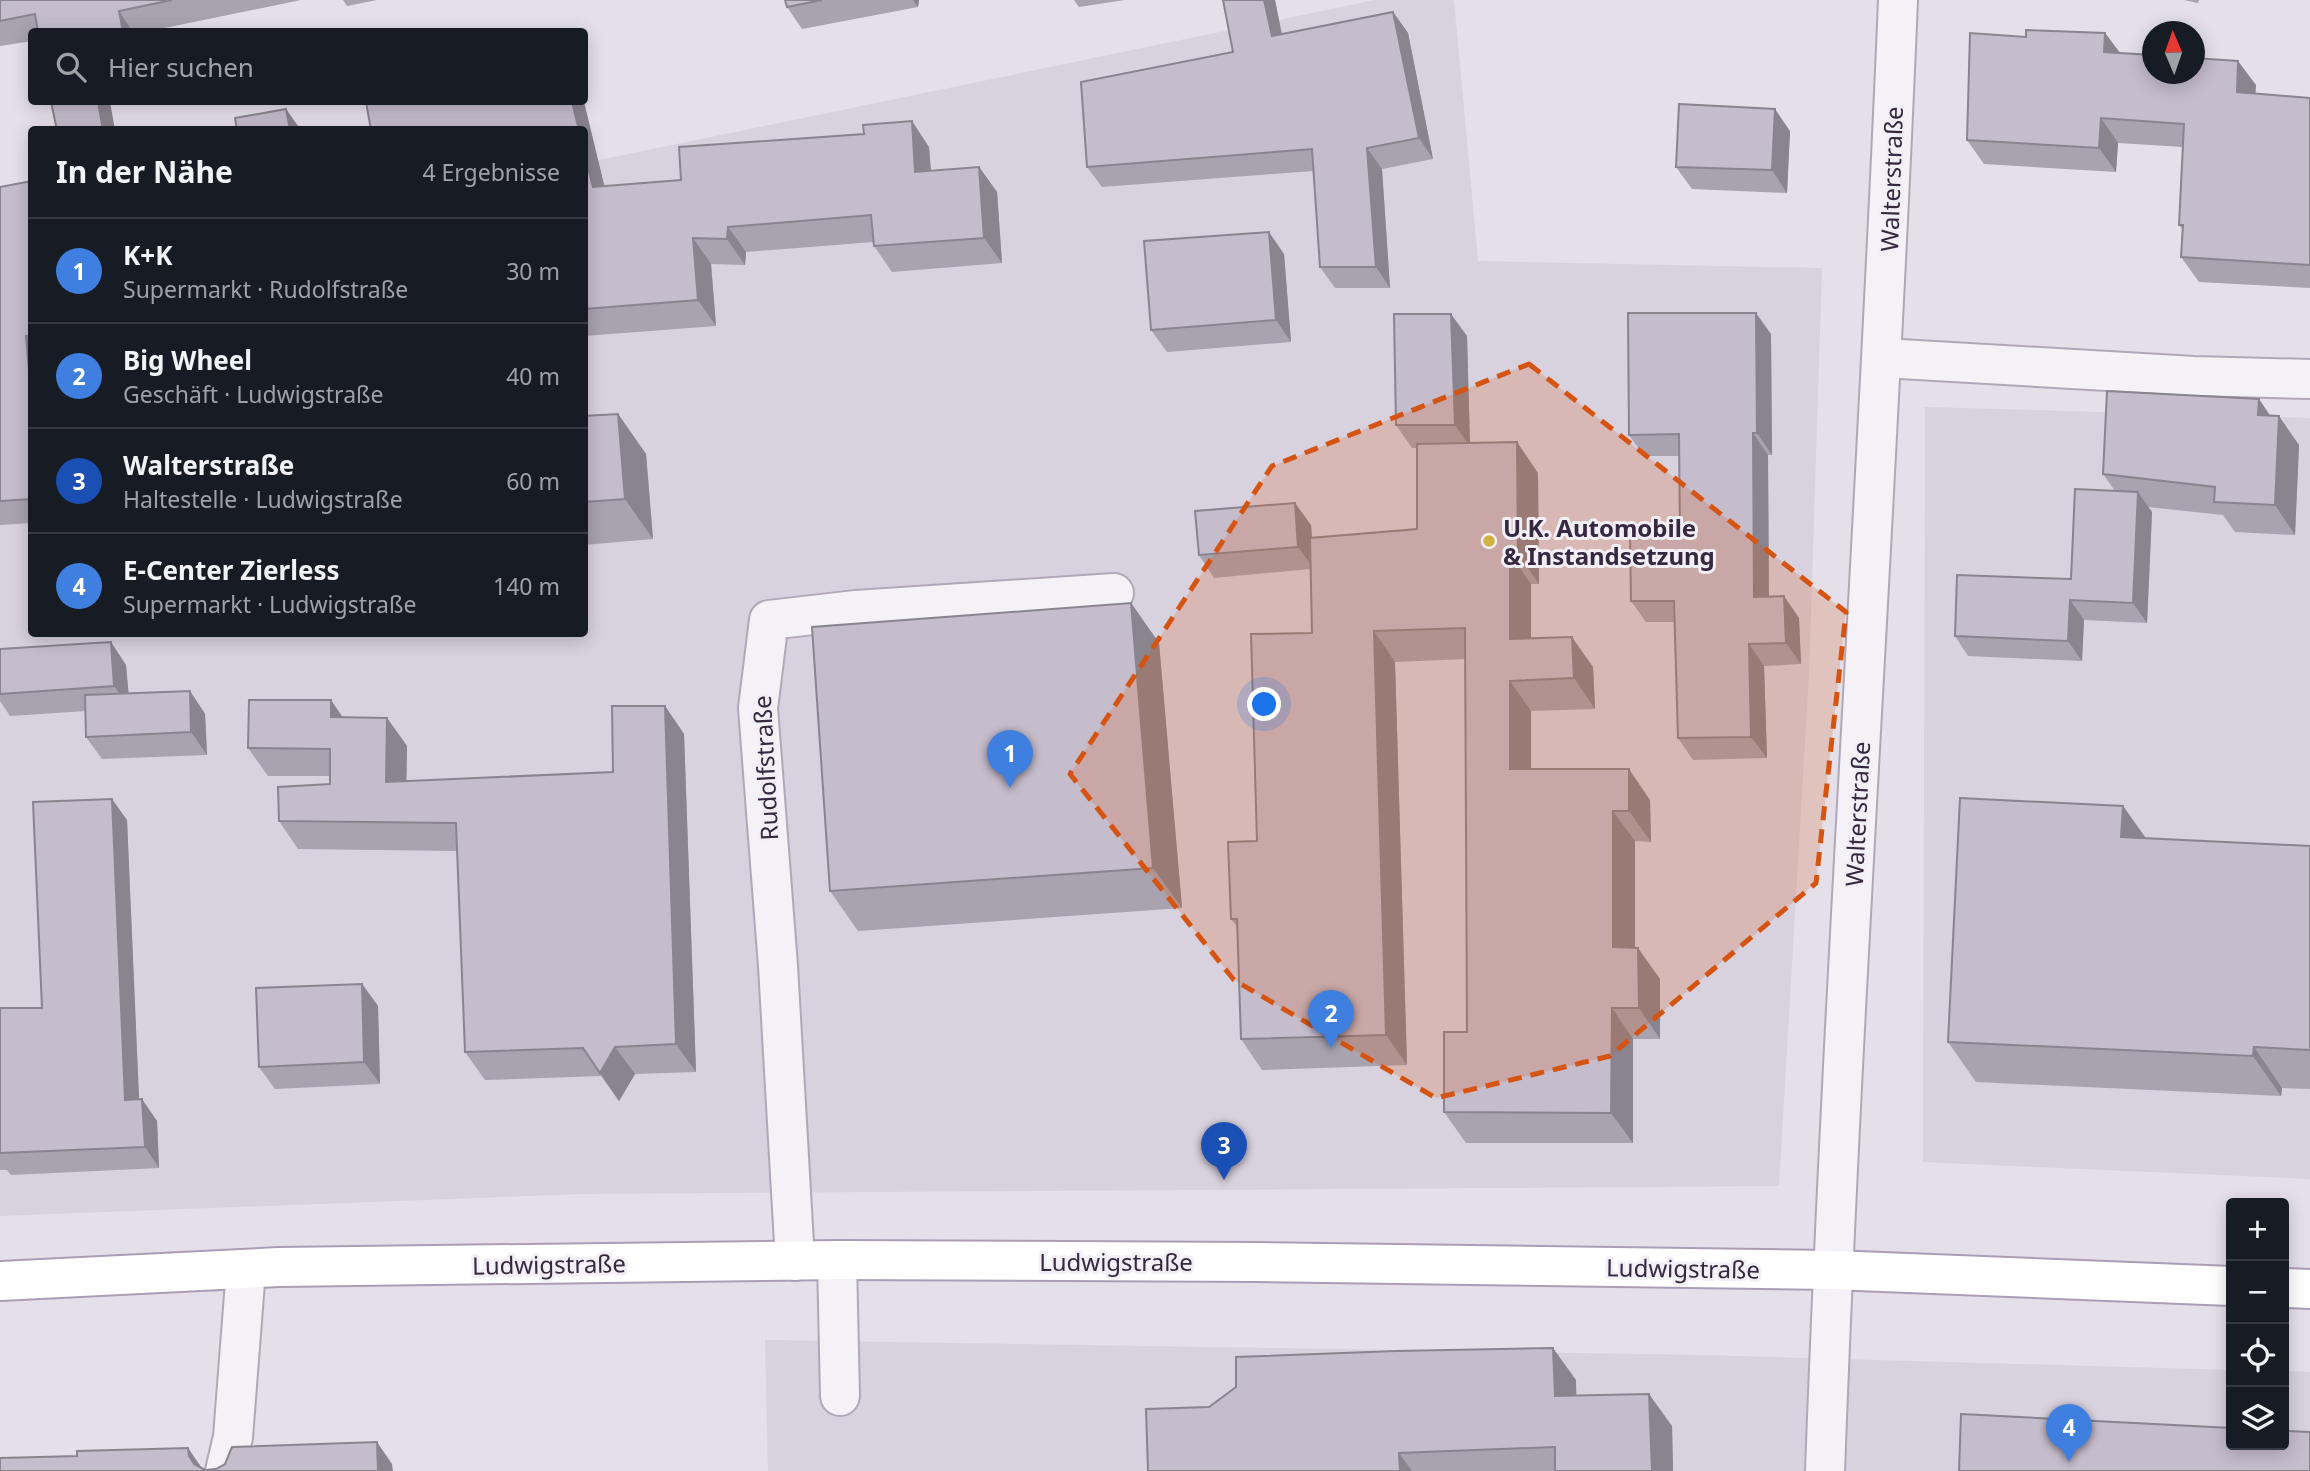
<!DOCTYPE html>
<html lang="de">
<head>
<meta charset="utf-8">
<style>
	body { margin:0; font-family:"Noto Sans",sans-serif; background:#20242c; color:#f1f3f6 }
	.controls { position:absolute; right:21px; bottom:21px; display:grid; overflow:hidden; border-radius:7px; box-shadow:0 4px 18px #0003 }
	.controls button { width:63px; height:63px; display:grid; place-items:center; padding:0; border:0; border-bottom:2px solid #363941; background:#171b24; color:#f1f3f6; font:35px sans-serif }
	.compass { position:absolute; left:2142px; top:21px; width:63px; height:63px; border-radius:50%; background:#171b24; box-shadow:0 4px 18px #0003; rotate:358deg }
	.you { position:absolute; left:1265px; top:705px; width:24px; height:24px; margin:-18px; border:5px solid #fff; border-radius:50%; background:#1a73e8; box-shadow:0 0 0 10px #1a73e833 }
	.badge { display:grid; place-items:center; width:46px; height:46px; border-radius:50%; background:#d0b142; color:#fff; font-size:23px; font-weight:700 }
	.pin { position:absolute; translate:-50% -58px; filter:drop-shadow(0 2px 4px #0008) }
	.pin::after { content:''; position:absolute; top:37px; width:24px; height:21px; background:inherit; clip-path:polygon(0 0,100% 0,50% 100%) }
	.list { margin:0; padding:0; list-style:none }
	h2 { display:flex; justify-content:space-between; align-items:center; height:91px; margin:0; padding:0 28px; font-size:30px }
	h2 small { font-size:23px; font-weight:400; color:#9ea1a6 }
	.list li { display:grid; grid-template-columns:46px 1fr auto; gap:21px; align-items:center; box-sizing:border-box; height:105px; padding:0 28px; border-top:2px solid #363941 }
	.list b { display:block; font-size:26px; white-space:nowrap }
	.list p { margin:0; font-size:23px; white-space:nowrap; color:#9ea1a6 }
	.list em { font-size:23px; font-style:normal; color:#9ea1a6 }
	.icon { flex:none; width:38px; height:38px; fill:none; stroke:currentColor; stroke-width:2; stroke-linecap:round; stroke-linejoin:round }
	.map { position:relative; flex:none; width:2310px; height:1471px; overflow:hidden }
	.search { position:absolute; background:#171b24; box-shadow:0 4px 18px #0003; left:28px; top:28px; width:560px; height:77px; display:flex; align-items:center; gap:18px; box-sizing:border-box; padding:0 24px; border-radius:7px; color:#9ea1a6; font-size:26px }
	.panel { position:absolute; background:#171b24; box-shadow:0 4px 18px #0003; left:28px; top:126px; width:560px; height:511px; border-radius:7px }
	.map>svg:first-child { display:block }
	.built { fill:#d8d1de }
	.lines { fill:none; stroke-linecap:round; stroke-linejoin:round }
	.minor-casing { stroke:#b0a8b6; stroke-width:42 }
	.major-casing { stroke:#aa9eb5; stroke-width:42 }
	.minor { stroke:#f5f2f7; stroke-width:38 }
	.major { stroke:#fff; stroke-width:38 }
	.wall { fill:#a9a2af }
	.shaded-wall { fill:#8a848f }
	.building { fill:#c5bccc; stroke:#8a848f; stroke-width:2 }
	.marked { fill:#d65411; fill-opacity:0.2; stroke:#d65411; stroke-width:5; stroke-dasharray:14 9; stroke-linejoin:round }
	.poi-dot { fill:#d0b142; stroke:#f3eff6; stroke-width:2.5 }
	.labels { text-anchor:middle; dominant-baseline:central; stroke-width:6; stroke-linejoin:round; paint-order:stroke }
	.street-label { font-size:24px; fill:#362840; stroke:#f3eff6 }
	.poi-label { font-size:24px; font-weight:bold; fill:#362840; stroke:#f3eff6; text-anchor:start }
</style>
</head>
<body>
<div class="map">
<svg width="2310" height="1471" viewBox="0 0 2310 1471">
	<rect width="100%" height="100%" fill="#e4dfe9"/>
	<!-- built -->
	<g class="built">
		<polygon points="1375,0 1454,0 1478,261 1822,268 1809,673 1779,1186 581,1194 0,1216 0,283 31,277 32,634 584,634 585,163"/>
		<polygon points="1925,407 2310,418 2310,1179 1923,1162"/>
		<polygon points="765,1340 1702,1355 2231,1370 2231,1445 2284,1445 2284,1371 2310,1372 2310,1471 768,1471"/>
	</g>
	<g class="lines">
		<defs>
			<g id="minor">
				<polyline points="1883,358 2194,376 2310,379"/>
				<polyline points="837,1260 840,1396"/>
				<polyline points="795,1261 778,966 758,708 769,620 856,610 1114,593"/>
				<polyline points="225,1471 233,1437 246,1269"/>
				<path d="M1825,1471C1843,980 1878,491 1898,0"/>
			</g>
			<g id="major">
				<polyline points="0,1281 279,1267 837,1260 1256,1262 1832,1270 2231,1286"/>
				<polyline points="2284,1288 2310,1289"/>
			</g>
		</defs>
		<!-- minor casing -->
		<use href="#minor" class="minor-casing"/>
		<!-- major casing -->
		<use href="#major" class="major-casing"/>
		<!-- minor -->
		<use href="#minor" class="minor"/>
		<!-- major -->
		<use href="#major" class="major"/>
	</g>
	<!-- wall -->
	<g class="wall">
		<polygon points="0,0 301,0 145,32 32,32 32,41 0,46"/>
		<polygon points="343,0 377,0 347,6"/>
		<polygon points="785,0 919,0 918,7 802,29 787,7"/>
		<polygon points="1074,0 1125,0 1079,7"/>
		<polygon points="1223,0 1275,0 1282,34 1393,12 1408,33 1433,159 1382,169 1390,288 1335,288 1320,267 1313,171 1102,187 1087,167 1233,52"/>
		<polygon points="2184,0 2199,0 2198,3"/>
		<polygon points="2105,33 2120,53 2256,85 2255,93 2310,98 2310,288 2199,282 2181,257 2183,230 2179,225 2183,147 2118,143 2116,172 1984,164 1967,140 2026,37"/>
		<polygon points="584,102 604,186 681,180 929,147 931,171 979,167 997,192 1002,263 892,272 874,246 873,242 746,252 745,265 711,264 716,326 584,336"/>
		<polygon points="1790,131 1787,193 1692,189 1676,167"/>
		<polygon points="32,181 32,523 0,525 0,187"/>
		<polygon points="1284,254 1291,342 1167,352 1151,330"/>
		<polygon points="1771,334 1772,455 1768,455 1769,597 1799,618 1801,664 1764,666 1767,758 1693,760 1678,738 1675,622 1646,622 1631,601 1680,534 1679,456 1644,456 1629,435"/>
		<polygon points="1467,336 1470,443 1538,473 1539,584 1531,584 1531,638 1593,667 1595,709 1531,711 1531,769 1650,800 1651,842 1635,841 1635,948 1660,979 1660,1039 1633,1039 1633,1143 1466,1143 1444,1112 1467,1032 1465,659 1395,662 1407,1065 1262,1070 1241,1039 1238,928 1231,919 1257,841 1312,633 1311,569 1214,578 1199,555 1311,525 1312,538 1417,529 1417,448 1412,448 1396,425"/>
		<polygon points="618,414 646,454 653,539 584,545 584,416"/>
		<polygon points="2270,415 2299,445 2295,535 2235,532 2223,515 2148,507 2152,512 2147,623 2084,620 2082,661 1968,656 1955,636 2071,579 2115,491 2103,474"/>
		<polygon points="1131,603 1159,643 1182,908 858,931 830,891"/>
		<polygon points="0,649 126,665 128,694 190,691 205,714 207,755 102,759 86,737 86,711 10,716 0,701"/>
		<polygon points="665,706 684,734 696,1072 635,1074 619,1101 601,1076 485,1080 465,1052 457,851 298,849 279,821 330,784 330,776 268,776 248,748 342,718 387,718 407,746 406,781 613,772"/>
		<polygon points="2123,806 2146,838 2310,846 2310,1089 2282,1088 2281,1096 1976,1082 1948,1042"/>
		<polygon points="127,820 139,1100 157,1121 159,1168 11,1175 7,1170 0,1170 0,1008 42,1008"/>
		<polygon points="362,984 378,1006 380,1084 275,1089 259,1067"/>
		<polygon points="1576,1380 1576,1396 1672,1426 1673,1471 1148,1471 1209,1407"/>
	</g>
	<!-- shaded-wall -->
	<g class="shaded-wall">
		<polygon points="913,0 919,0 918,7"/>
		<polygon points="1264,0 1275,0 1286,57 1272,36"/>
		<polygon points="119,11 133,32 123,32"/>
		<polygon points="1393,12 1408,33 1433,159 1419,138"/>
		<polygon points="2105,33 2123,57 2104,52"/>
		<polygon points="2238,61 2256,85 2254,116 2237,92"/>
		<polygon points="98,102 110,102 115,130 103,130"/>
		<polygon points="572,102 584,102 611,213 593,187 584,153 584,130 579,130"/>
		<polygon points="286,109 301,130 290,130"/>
		<polygon points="1775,109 1790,131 1787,193 1772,170"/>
		<polygon points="2101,118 2118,143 2116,172 2099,148"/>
		<polygon points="912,121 929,147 933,198 915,172"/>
		<polygon points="1367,148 1382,169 1390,288 1376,267"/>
		<polygon points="979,167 997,192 1002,263 984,238"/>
		<polygon points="728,227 746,252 745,265 727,239"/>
		<polygon points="1269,232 1284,254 1291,342 1276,320"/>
		<polygon points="693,238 711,264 716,326 698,300"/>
		<polygon points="1756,313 1771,334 1772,455 1757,433"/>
		<polygon points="1451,314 1467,336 1470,447 1455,425"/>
		<polygon points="26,336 32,343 32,405"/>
		<polygon points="2259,399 2278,427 2279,416 2299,445 2295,535 2275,505 2258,415"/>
		<polygon points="618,414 646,454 653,539 625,499"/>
		<polygon points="1753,433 1768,455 1769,619 1754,597"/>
		<polygon points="1517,442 1538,473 1539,584 1518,554"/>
		<polygon points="2138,492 2152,512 2147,623 2133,603"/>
		<polygon points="1295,503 1311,525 1314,569 1298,547"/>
		<polygon points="1510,554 1531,584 1531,669 1510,639"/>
		<polygon points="1784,596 1799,618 1801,664 1786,643"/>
		<polygon points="2070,600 2084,620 2082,661 2068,641"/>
		<polygon points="1131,603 1159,643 1182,908 1153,868"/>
		<polygon points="1374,631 1395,662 1407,1065 1386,1035"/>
		<polygon points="1572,637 1593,667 1595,709 1574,678"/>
		<polygon points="111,642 126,665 130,708 114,686"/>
		<polygon points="1749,644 1764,666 1767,758 1751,737"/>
		<polygon points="1510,681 1531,711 1531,800 1510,769"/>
		<polygon points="190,691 205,714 207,755 191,732"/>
		<polygon points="331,700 350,728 331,717"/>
		<polygon points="665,706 684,734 696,1072 676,1044"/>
		<polygon points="387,718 407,746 406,810 386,782"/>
		<polygon points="1629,769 1650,800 1651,842 1629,811"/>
		<polygon points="112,799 127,820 140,1121 125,1100"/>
		<polygon points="2123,806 2151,846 2121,837"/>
		<polygon points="1613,811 1635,841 1635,978 1613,947"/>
		<polygon points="1638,948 1660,979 1660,1039 1639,1008"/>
		<polygon points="362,984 378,1006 380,1084 364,1062"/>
		<polygon points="1612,1008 1633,1039 1633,1143 1611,1113"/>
		<polygon points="615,1047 635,1074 619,1101 600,1073"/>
		<polygon points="2254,1047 2282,1088 2281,1096 2253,1056"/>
		<polygon points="142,1099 157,1121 159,1168 145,1147"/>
		<polygon points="1553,1348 1576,1380 1577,1428 1555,1396"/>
		<polygon points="1649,1394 1672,1426 1673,1471 1652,1471"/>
		<polygon points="377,1442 392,1464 393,1471 378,1471"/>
		<polygon points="188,1448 204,1471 199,1471 189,1456"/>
		<polygon points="1399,1453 1412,1471 1400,1471"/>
	</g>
	<!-- building -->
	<g class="building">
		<polygon points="0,0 172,0 119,11 123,32 38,32 35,14 0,21"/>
		<polygon points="785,0 822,0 787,7"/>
		<polygon points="1223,0 1264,0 1272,36 1393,12 1419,138 1367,148 1376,267 1320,267 1312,149 1087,167 1081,82 1233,52"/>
		<polygon points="2026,30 2105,33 2104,52 2152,55 2152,74 2194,74 2194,58 2238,61 2237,92 2310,98 2310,265 2181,257 2183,225 2179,225 2184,124 2101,118 2099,148 1967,140 1970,33 2026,37"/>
		<polygon points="51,102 98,102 103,130 57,130"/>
		<polygon points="366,102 572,102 579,130 371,130"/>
		<polygon points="1679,104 1775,109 1772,170 1676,167"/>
		<polygon points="286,109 290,130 237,130 235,118"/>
		<polygon points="912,121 915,172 979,167 984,238 874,246 871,215 728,227 727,239 693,238 698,300 584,309 584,153 593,187 681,180 679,147 864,134 863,125"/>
		<polygon points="32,181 32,336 26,336 32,405 32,499 0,501 0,187"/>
		<polygon points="1269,232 1276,320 1151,330 1144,241"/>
		<polygon points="1628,313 1756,313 1757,433 1753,433 1754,597 1784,596 1786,643 1749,644 1751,737 1678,738 1674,601 1631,601 1630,535 1680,534 1679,434 1629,435"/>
		<polygon points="1394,314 1451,314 1455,425 1396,425"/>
		<polygon points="2107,391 2259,399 2258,415 2279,416 2275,505 2214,502 2215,487 2103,474"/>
		<polygon points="618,414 625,499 584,502 584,416"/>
		<polygon points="1517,442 1518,554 1510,554 1510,639 1572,637 1574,678 1510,681 1510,769 1629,769 1629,811 1613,811 1613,947 1638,948 1639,1008 1612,1008 1611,1113 1444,1112 1444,1032 1467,1032 1465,628 1374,631 1386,1035 1241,1039 1237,919 1231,919 1228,842 1257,841 1251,634 1312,633 1310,538 1417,529 1417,444"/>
		<polygon points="2075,489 2138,492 2133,603 2070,600 2068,641 1955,636 1957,575 2071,579"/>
		<polygon points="1295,503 1298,547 1199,555 1195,511"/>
		<polygon points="1131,603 1153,868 830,891 812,627"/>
		<polygon points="111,642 114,686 0,694 0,649"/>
		<polygon points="190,691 191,732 86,737 85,695"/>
		<polygon points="249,700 331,700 331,717 387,718 386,782 613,772 612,706 665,706 676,1044 615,1047 600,1073 583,1048 465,1052 456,823 279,821 278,787 330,784 330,749 248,748"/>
		<polygon points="1960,798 2123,806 2121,837 2310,846 2310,1050 2254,1047 2253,1056 1948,1042"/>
		<polygon points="112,799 125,1100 142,1099 145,1147 0,1153 0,1008 42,1008 33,802"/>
		<polygon points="362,984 364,1062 259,1067 256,988"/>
		<polygon points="1553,1348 1555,1396 1649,1394 1652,1471 1555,1471 1555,1447 1399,1453 1400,1471 1148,1471 1146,1409 1209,1407 1236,1387 1236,1357 1396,1351"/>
		<polygon points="1961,1414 2231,1428 2231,1445 2284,1445 2284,1431 2310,1432 2310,1471 1959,1471"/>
		<polygon points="377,1442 378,1471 0,1471 0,1458 77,1456 77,1451 188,1448 189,1456 194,1464 205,1470 216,1469 225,1464 232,1447"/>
	</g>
	<!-- marked area -->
	<path class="marked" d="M1529,364L1846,612L1816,883L1610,1056L1436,1098L1234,980L1070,774L1272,466Z"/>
	<!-- markers -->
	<circle class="poi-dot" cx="1489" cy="541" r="7"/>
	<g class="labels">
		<!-- street labels -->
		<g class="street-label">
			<text transform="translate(1891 179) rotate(-88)">Walterstraße</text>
			<text transform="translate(765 768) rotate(-93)">Rudolfstraße</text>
			<text transform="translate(1857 814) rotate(-87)">Walterstraße</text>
			<text x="1116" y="1261">Ludwigstraße</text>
			<text transform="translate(549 1264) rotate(-1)">Ludwigstraße</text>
			<text transform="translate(1683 1268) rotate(1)">Ludwigstraße</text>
		</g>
		<!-- poi labels -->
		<g class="poi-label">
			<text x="1503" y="527">U.K. Automobile<tspan x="1503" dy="28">&amp; Instandsetzung</tspan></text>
		</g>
	</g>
</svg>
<div class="controls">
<button>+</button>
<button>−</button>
<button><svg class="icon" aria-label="locate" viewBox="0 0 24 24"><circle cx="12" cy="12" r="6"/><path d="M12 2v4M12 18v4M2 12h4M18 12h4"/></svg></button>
<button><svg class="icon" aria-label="layers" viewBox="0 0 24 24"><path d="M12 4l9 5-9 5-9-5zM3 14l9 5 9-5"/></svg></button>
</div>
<svg class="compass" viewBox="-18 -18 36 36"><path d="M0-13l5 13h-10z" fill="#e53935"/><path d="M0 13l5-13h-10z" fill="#9ea1a6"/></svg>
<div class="you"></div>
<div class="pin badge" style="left:1010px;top:788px;background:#3f7fe0">1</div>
<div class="pin badge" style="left:1331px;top:1048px;background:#3f7fe0">2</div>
<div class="pin badge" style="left:1224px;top:1180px;background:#1a4fb4">3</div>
<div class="pin badge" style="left:2069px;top:1462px;background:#3f7fe0">4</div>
<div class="search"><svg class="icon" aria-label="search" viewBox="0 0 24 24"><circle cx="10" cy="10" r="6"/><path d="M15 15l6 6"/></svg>Hier suchen</div>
<section class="panel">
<h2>In der Nähe<small>4 Ergebnisse</small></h2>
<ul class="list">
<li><span class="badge" style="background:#3f7fe0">1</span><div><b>K+K</b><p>Supermarkt · Rudolfstraße</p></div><em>30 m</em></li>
<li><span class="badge" style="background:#3f7fe0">2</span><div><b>Big Wheel</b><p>Geschäft · Ludwigstraße</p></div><em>40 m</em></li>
<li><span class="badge" style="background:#1a4fb4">3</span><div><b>Walterstraße</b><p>Haltestelle · Ludwigstraße</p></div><em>60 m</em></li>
<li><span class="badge" style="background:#3f7fe0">4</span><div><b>E-Center Zierless</b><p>Supermarkt · Ludwigstraße</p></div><em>140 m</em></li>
</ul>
</section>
</div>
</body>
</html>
